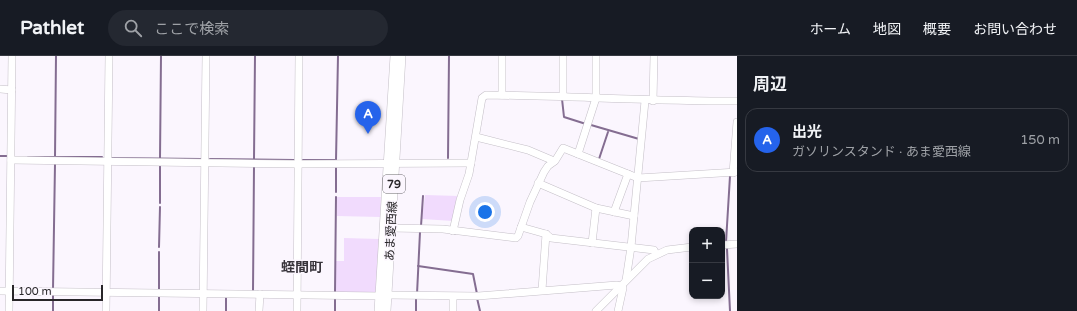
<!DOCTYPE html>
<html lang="ja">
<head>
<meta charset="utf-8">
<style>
	body { margin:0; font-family:"Varela Round","Noto Sans JP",sans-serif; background:#242831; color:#f1f3f6 }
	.controls { position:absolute; right:12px; bottom:12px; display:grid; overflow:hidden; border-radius:8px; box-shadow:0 2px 6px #0003 }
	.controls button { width:36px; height:36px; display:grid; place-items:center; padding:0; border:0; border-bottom:1px solid #363941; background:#171b24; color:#f1f3f6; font:20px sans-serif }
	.scale { position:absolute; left:12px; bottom:10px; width:91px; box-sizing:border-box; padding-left:4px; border:2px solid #282629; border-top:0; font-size:11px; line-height:14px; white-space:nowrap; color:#282629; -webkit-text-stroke:3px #fbf6fe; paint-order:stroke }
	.you { position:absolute; left:485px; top:156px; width:14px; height:14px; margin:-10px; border:3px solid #fff; border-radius:50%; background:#1a73e8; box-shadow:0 0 0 6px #1a73e833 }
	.badge { display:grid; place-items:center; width:26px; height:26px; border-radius:50%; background:#2563eb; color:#fff; font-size:13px; font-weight:700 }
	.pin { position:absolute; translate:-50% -33px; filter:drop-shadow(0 1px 2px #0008) }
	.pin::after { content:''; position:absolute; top:21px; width:14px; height:12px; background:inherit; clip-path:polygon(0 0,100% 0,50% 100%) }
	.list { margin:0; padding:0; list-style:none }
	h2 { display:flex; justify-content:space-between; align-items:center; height:52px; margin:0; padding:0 16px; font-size:17px }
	h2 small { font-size:13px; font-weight:400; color:#9ea1a6 }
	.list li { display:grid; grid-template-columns:26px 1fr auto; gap:12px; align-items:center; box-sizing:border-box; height:64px; margin:0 8px 8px; padding:0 8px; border:1px solid #363941; border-radius:12px }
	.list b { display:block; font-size:15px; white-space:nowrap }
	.list p { margin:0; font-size:13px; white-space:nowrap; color:#9ea1a6 }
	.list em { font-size:13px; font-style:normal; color:#9ea1a6 }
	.icon { flex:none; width:22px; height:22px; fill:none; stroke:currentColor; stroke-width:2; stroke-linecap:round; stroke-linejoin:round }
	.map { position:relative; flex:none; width:737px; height:255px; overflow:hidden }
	header { display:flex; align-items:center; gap:24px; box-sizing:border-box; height:56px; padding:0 20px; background:#171b24; border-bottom:1px solid #363941 }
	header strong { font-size:19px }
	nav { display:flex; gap:22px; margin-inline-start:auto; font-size:14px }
	.search { width:280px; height:36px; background:#242831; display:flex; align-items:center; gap:10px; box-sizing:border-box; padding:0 14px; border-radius:22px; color:#9ea1a6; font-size:15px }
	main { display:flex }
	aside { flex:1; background:#171b24 }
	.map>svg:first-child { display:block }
	.green { fill:#f1dbfd }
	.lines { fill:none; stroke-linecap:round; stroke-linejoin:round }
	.stream { stroke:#846d91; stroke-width:2 }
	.minor-casing { stroke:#c4bfc7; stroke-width:8 }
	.major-casing { stroke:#c4bfc7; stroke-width:10 }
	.minor { stroke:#fff; stroke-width:7 }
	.major { stroke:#fff; stroke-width:9 }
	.labels { text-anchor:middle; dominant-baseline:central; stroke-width:3; stroke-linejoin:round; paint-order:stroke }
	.shield { fill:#fbf6fe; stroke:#676469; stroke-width:1 }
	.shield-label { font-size:11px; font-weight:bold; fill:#282629 }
	.street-label { font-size:12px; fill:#282629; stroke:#fbf6fe }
	.quarter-label { font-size:14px; font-weight:bold; fill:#38343b; stroke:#fbf6fe }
</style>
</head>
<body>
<header>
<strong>Pathlet</strong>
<div class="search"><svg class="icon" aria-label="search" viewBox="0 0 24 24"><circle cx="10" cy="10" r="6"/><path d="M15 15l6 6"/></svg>ここで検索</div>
<nav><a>ホーム</a><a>地図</a><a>概要</a><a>お問い合わせ</a></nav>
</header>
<main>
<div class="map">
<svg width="737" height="255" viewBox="0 0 737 255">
	<rect width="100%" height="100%" fill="#fbf6fe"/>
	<!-- green -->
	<g class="green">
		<polygon points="425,139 459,140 453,165 422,163"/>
		<polygon points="337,141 381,141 380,161 337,160"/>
		<polygon points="344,182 379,183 376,237 336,237 336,205 344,205"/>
	</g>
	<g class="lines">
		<!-- stream -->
		<g class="stream">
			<polyline points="562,43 564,61 586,68"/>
			<polyline points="591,69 639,83"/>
			<polyline points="0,100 7,100"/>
			<polyline points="28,101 102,101"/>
			<polyline points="55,101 56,0"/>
			<polyline points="112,102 201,103"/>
			<polyline points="160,102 161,0"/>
			<polyline points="448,102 449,0"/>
			<polyline points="210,103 294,104"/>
			<polyline points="254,103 255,0"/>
			<polyline points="599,103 608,76"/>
			<polyline points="303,104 336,104 338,0"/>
			<polyline points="336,136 336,112"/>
			<polyline points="160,147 160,109"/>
			<polyline points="421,170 423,140"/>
			<polyline points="726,186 730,120"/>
			<polyline points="159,191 160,151"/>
			<polyline points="727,193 730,255"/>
			<polyline points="418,210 473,218 477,238"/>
			<polyline points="53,233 55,108"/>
			<polyline points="159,235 159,196"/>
			<polyline points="253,236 254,110"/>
			<polyline points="335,237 336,141"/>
			<polyline points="417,238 420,176"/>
			<polyline points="477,242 480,255"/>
			<polyline points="53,255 53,239"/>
			<polyline points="159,255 159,239"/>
			<polyline points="226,255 226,240"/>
			<polyline points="335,255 335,242"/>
			<polyline points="416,255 416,242"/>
		</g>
		<defs>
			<g id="minor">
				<polyline points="563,0 563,40"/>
				<polyline points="0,33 12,34"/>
				<polyline points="502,39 502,0"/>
				<polyline points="596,42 596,0"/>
				<polyline points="653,45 654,0"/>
				<polyline points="476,81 528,94 554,105"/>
				<polyline points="578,98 596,42"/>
				<polyline points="11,104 298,108 471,107"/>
				<polyline points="733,117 737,66"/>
				<polyline points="538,127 596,152 634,160"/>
				<polyline points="614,156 628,118"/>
				<polyline points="521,171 546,178 551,182 654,194 656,198"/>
				<polyline points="391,172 443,173 516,182 518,180 530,146 544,116 548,110 555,105 563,92 638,122 737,116"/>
				<path d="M453,175L460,144L469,118L482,42L486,39C570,40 653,45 737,45"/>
				<polyline points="592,187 596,152"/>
				<polyline points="722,189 737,188"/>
				<polyline points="626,224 631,191 645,45"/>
				<polyline points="542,234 546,178"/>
				<polyline points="0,235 380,240"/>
				<polyline points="387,239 478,240 617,229 620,230"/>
				<polyline points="9,255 12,0"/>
				<polyline points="106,255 109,0"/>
				<polyline points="203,255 206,0"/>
				<polyline points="259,255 260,238"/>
				<polyline points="297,255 299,0"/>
				<polyline points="453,255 453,241"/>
				<polyline points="596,255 648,203 667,194 692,191"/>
				<polyline points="618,255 623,232 620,230"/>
			</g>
			<g id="major">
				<polyline points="379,255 395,0"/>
				<polyline points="386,255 401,0"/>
			</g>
		</defs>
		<!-- minor casing -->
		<use href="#minor" class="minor-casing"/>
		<!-- major casing -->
		<use href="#major" class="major-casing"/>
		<!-- minor -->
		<use href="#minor" class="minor"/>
		<!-- major -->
		<use href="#major" class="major"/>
	</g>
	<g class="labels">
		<!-- shield labels -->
		<rect class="shield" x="383" y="119" width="22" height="18" rx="3"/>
		<g class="shield-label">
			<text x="394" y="128">79</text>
		</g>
		<!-- street labels -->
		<g class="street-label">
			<text transform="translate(391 175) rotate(-87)">あま愛西線</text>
		</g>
		<!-- quarter labels -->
		<g class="quarter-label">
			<text x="302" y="211">蛭間町</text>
		</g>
	</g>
</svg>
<div class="controls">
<button>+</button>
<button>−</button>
</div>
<div class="scale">100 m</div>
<div class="you"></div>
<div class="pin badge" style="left:368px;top:78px">A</div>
</div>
<aside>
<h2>周辺<small></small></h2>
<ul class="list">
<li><span class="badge">A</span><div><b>出光</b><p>ガソリンスタンド · あま愛西線</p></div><em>150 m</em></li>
</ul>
</aside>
</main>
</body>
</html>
